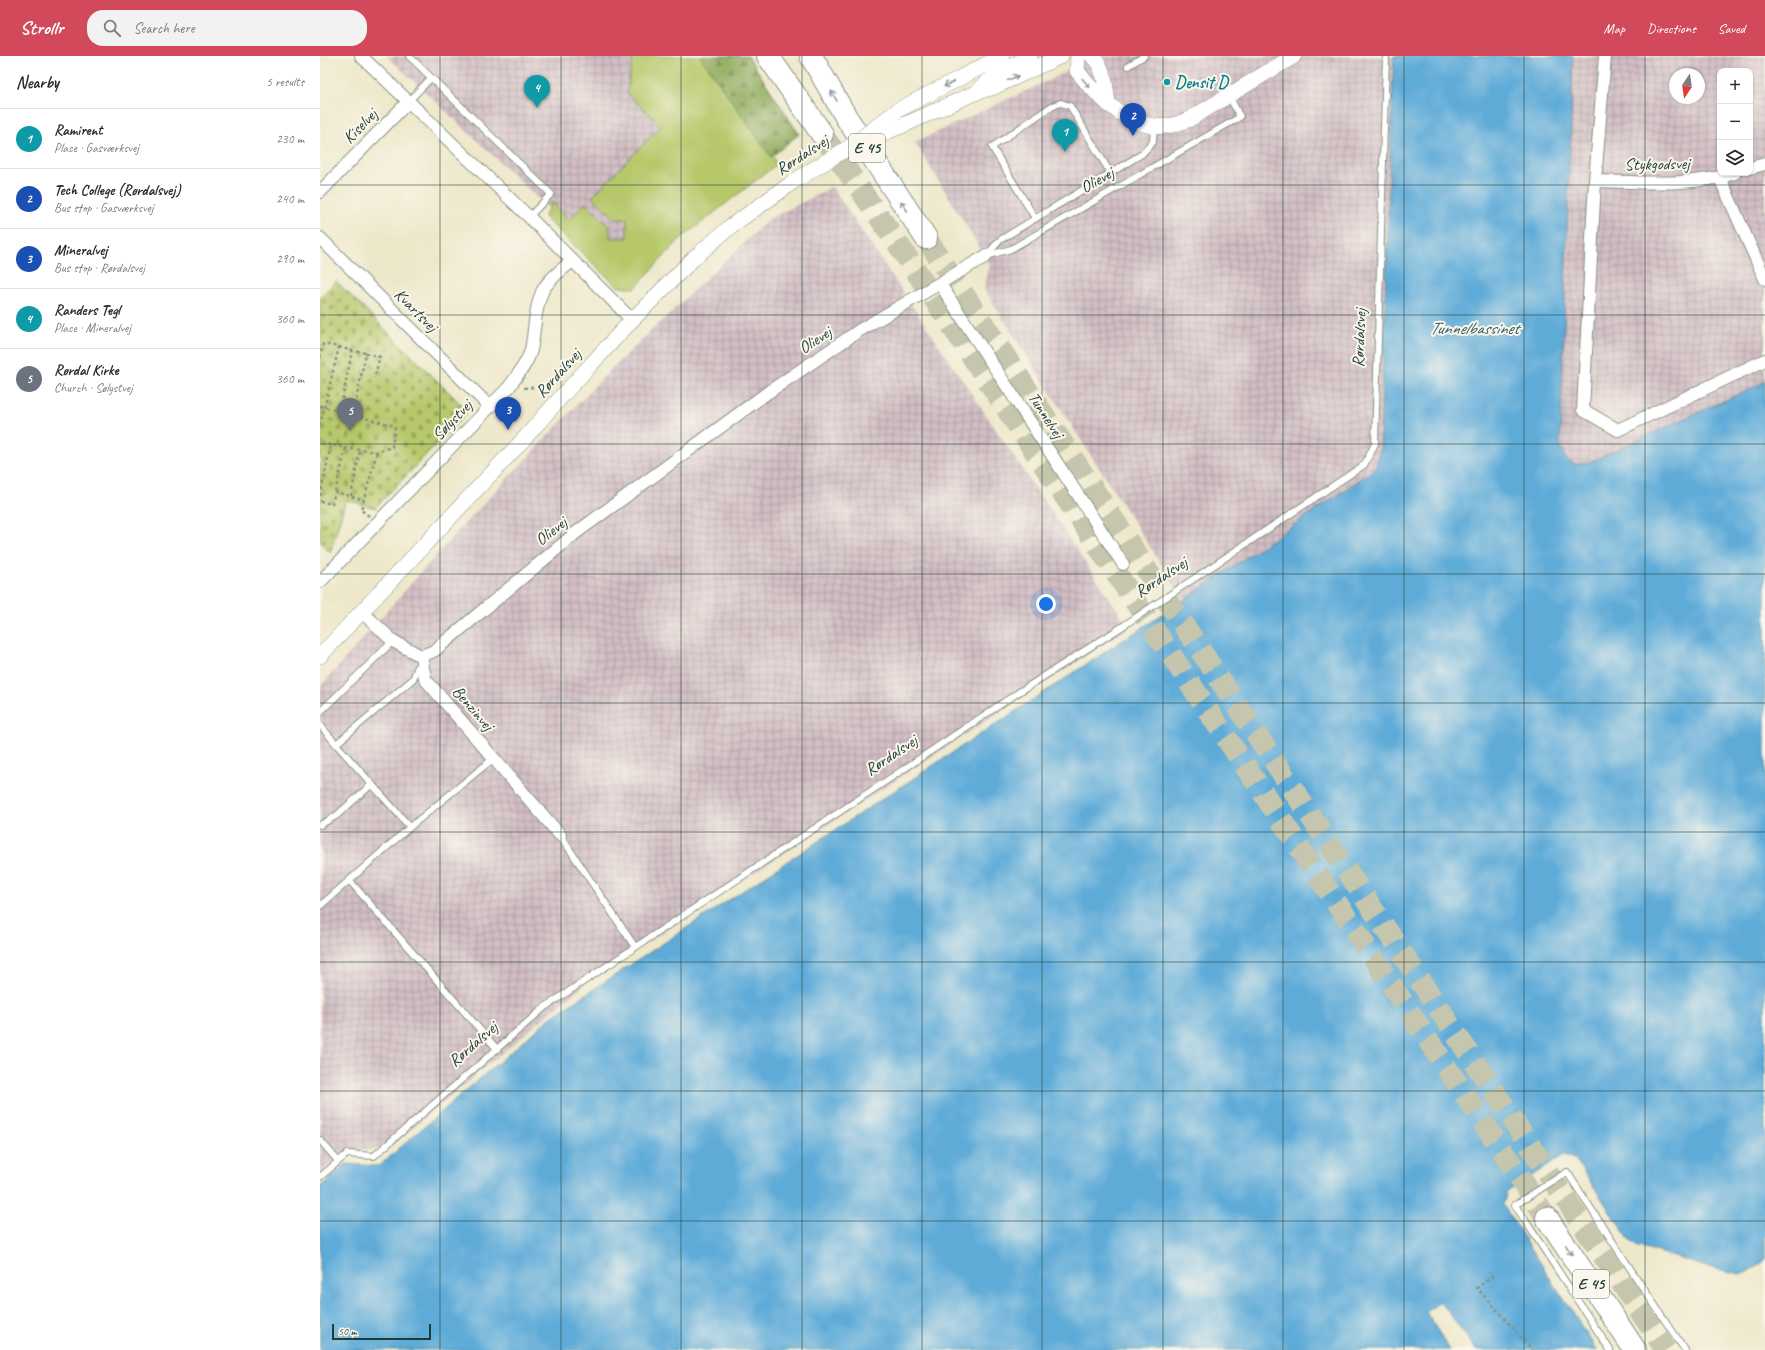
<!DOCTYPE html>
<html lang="en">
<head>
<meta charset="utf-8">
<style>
	body { margin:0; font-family:Caveat,sans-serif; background:#f2f2f3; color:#2b2b33 }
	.controls { position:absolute; right:12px; top:12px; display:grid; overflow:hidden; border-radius:8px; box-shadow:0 1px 3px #0004 }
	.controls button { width:36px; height:36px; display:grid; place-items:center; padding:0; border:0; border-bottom:1px solid #e1e1e2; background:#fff; color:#2b2b33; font:20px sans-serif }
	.compass { position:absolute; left:1349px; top:12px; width:36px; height:36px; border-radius:50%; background:#fff; box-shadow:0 1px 3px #0004; rotate:193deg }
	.scale { position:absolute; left:12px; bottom:10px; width:99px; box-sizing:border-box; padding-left:4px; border:2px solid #1f3d34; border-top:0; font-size:11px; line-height:14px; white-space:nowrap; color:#1f3d34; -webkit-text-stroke:3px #fbf7ec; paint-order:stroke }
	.you { position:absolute; left:726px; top:548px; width:14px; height:14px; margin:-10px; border:3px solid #fff; border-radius:50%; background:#1a73e8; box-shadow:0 0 0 6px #1a73e833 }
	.badge { display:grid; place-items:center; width:26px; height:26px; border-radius:50%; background:#d1495b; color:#fff; font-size:13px; font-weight:700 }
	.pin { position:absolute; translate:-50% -33px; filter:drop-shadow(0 1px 2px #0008) }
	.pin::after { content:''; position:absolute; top:21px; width:14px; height:12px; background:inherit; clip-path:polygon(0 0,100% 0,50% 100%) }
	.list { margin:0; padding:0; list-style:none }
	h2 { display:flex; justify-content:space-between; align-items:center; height:52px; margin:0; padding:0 16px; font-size:17px }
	h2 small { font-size:13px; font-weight:400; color:#7c7c81 }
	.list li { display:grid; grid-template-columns:26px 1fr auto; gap:12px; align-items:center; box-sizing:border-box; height:60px; padding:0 16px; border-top:1px solid #e1e1e2 }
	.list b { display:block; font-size:15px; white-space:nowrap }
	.list p { margin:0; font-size:13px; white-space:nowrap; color:#7c7c81 }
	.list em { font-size:13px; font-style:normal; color:#7c7c81 }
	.icon { flex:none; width:22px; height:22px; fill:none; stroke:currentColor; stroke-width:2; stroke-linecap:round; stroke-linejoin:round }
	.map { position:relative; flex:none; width:1445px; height:1294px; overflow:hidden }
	header { display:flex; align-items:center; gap:24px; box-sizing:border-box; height:56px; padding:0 20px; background:#d1495b; color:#fff }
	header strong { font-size:19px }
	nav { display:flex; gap:22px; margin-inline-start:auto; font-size:14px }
	.search { width:280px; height:36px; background:#f2f2f3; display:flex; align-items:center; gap:10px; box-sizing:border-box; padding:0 14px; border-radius:16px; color:#7c7c81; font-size:15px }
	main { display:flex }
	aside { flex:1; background:#fff }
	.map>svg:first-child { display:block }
	.industrial { fill:url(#industrial-grid); fill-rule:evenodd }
	.grass { fill:#b7c86b; stroke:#6b8250 }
	.forest { fill:url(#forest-firs); stroke:#58744a }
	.cemetery { fill:url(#cemetery-stones); stroke:#6b8250 }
	.water { fill:#5fabd8; stroke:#3f7486 }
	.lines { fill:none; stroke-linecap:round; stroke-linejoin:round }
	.motorway-tunnel { stroke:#c5c6ad; stroke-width:22; stroke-dasharray:22 11; stroke-linecap:butt }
	.service-casing { stroke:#869280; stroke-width:8 }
	.minor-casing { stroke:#869280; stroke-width:14 }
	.tertiary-casing { stroke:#869280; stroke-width:16 }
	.motorway-casing { stroke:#869280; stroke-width:24 }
	.path { stroke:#869280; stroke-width:2.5; stroke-dasharray:3 3; stroke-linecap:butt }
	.service { stroke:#fff; stroke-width:6 }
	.minor { stroke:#fff; stroke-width:12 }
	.tertiary { stroke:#fff; stroke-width:15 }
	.motorway { stroke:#fff; stroke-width:22 }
	.tertiary-bridge-casing { stroke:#869280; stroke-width:16; stroke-linecap:butt }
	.tertiary-bridge { stroke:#fff; stroke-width:15 }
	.oneway { stroke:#8f9e9a }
	.grid { fill:none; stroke:#1f3d34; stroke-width:1; stroke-opacity:0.55 }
	.culture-dot { fill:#0f9aa8; stroke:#fbf7ec; stroke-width:1.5 }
	.labels { text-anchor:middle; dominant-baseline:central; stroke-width:4; stroke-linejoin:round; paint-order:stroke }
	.shield { fill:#fbf7ec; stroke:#61756b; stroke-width:1 }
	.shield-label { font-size:16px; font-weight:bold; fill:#1f3d34 }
	.culture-label { font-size:17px; font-weight:bold; fill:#0d838f; stroke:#fbf7ec; text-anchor:start }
	.street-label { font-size:17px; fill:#1f3d34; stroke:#fbf7ec }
	.water-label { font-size:18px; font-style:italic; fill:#325e65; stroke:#fbf7ec }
</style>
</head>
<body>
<header>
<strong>Strollr</strong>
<div class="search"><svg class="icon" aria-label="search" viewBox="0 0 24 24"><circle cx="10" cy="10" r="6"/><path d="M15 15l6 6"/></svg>Search here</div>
<nav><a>Map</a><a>Directions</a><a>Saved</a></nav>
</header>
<main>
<aside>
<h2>Nearby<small>5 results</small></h2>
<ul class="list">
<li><span class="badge" style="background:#0f9aa8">1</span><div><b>Ramirent</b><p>Place · Gasværksvej</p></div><em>230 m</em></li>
<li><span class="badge" style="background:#1a4fb4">2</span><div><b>Tech College (Rørdalsvej)</b><p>Bus stop · Gasværksvej</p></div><em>240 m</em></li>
<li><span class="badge" style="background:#1a4fb4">3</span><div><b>Mineralvej</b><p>Bus stop · Rørdalsvej</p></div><em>290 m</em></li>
<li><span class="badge" style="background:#0f9aa8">4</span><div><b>Randers Tegl</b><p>Place · Mineralvej</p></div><em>360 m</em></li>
<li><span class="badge" style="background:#6b7280">5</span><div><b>Rørdal Kirke</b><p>Church · Sølystvej</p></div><em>360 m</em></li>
</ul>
</aside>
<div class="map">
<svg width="1445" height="1294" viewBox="0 0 1445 1294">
	<defs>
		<pattern id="industrial-grid" width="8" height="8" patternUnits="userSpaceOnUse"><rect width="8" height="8" fill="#d2bec4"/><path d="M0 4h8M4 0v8" fill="none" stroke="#aa9ca0"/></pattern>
		<pattern id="forest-firs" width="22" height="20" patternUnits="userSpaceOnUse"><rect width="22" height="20" fill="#91ac5f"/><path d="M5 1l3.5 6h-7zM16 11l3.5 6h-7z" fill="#768d4f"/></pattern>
		<pattern id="cemetery-stones" width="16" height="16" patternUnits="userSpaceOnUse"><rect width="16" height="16" fill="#b7c86b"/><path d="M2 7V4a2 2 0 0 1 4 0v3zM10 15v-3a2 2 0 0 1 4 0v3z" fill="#94a459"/></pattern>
	</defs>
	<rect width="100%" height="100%" fill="#fbf7ec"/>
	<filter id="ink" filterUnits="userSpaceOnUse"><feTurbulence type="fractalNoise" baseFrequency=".025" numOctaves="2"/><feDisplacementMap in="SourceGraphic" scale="8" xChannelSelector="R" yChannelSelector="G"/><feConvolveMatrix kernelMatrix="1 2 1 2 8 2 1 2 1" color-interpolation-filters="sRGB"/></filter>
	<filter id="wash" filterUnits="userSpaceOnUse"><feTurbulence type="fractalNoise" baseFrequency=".012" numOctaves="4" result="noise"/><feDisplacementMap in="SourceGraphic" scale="16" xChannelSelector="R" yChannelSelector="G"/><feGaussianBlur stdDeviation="0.9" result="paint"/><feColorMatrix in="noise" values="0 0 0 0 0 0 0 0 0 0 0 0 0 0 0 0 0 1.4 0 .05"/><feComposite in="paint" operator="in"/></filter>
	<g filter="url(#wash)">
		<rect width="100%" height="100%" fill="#eee8cb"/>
		<!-- industrial -->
		<g class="industrial">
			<polygon points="67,0 380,0 311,220 235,158"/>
			<polygon points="772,0 1074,0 1059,401 1056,409 1050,417 1039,425 864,544 664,233 670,209 595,86 732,23"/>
			<path d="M1253,0H1445V326L1270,406L1260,409L1249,406L1242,398L1240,387ZM1400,15H1430V117H1400ZM1355,18H1379V42H1355Z"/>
			<polygon points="512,131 809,571 267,926 67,1093 26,1094 0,1118 0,631 133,480 290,314 449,163"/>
		</g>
		<!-- grass -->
		<polygon class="grass" points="313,0 381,0 457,108 359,184 315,232 298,231 224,161 232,146 249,164 265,147 289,170 290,182 307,182 307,163 296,163 272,141 341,70 307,37"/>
		<!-- forest -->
		<polygon class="forest" points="380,0 428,0 479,78 451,101"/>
		<!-- cemetery -->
		<polygon class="cemetery" points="16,225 148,355 55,452 26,444 10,497 0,485 0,241"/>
		<!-- water -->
		<path class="water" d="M1074,0H1253L1240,387C1243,405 1251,412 1270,406L1445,326V1204L1437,1211L1421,1218L1387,1211L1312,1188L1255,1103L1244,1099L1187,1136L1183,1149L1277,1294H1156L1127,1254L1120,1246L1106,1256L1130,1294H0V1131L26,1108L59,1110L230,962L864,544L1050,417L1056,409L1060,395Z"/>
	</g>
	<g filter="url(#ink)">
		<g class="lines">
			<!-- motorway-tunnel -->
			<g class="motorway-tunnel">
				<polyline points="502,78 584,197 690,358 1227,1162"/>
				<polyline points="606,182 1346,1294"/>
			</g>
			<defs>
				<g id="service">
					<polyline points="89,0 231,138 209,161"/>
					<polyline points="808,10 824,0"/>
					<polyline points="88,46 111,22"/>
					<polyline points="715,162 672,91 732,50 741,47 750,50 791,118"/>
					<polyline points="666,200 691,193 920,61 909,40"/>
					<polyline points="666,200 680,184 822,98 833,86 834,69"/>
					<polyline points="0,656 73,585"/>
					<polyline points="0,669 16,688 93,623 100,605"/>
					<polyline points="16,688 90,771 174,702"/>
					<polyline points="0,769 16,760 52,728"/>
					<polyline points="240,779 315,891"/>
					<polyline points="29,824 177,993"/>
					<polyline points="0,850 90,771"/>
					<polyline points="0,1084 18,1105"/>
					<polyline points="0,1121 27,1098 54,1100 225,951 563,727 696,638 797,574 1044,409 1055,388 1066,0"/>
					<polyline points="1290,1294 1195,1149 1247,1116 1319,1226 1365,1294"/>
				</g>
				<g id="minor">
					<polyline points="41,0 209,161 312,264"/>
					<polyline points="1285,0 1275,125 1263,354 1298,374 1445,304"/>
					<polyline points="1430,112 1445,108"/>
					<polyline points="1400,122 1445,223"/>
					<path d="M1275,125C1322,126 1370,131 1415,117"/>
					<polyline points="0,136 88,46"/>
					<polyline points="0,182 169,350"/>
					<polyline points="620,228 803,508"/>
					<path d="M0,526L189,331C197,320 207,308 211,294C215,275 214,254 222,236C228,223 242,214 252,205"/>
					<polyline points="41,555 73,585 101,600 105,623 240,779"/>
					<polyline points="101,600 114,595 257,476 447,337 540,274 666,200"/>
				</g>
				<g id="tertiary">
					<path d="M758,0L757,15C778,42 814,78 853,69C858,68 863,65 868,64L974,0"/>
					<path d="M772,0C785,11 786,32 788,48"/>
					<polyline points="660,32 674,20 710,0"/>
					<polyline points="578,54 682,0"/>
					<polyline points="586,68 657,36 674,31 741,0"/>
					<polyline points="0,600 203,384 242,340 312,264 373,203 411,170 476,124"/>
				</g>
				<g id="motorway">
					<polyline points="448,0 502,78"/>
					<polyline points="491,0 526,61 606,182"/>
					<polyline points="1227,1162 1315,1294"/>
				</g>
			</defs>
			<!-- service casing -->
			<use href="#service" class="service-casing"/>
			<!-- minor casing -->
			<use href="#minor" class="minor-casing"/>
			<!-- tertiary casing -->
			<use href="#tertiary" class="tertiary-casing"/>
			<!-- motorway casing -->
			<use href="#motorway" class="motorway-casing"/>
			<!-- path -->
			<g class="path">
				<polyline points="19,291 32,295"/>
				<polyline points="46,297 60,301 54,322"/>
				<polyline points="0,302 3,288 19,291 0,369"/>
				<polyline points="204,332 218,331 230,335"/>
				<polyline points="0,350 75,370 72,391 57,396 32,393 0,387"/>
				<polyline points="20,355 32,295 46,297 33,358"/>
				<polyline points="15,436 26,392"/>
				<polyline points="0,440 11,389"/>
				<polyline points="31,440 40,394"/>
				<polyline points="0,445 12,448 15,436 44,444"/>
				<polyline points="49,460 41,454 57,396"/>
				<polyline points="1173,1220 1157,1232 1213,1294"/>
			</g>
			<!-- service -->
			<use href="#service" class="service"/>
			<!-- minor -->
			<use href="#minor" class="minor"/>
			<!-- tertiary -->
			<use href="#tertiary" class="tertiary"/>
			<!-- motorway -->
			<use href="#motorway" class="motorway"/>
			<defs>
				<g id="tertiary-bridge">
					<polyline points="549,83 586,68"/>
					<polyline points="476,124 531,90 578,54"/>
				</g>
			</defs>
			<!-- tertiary-bridge casing -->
			<use href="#tertiary-bridge" class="tertiary-bridge-casing"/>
			<!-- tertiary-bridge -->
			<use href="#tertiary-bridge" class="tertiary-bridge"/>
		</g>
		<!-- one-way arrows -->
		<defs><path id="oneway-shaft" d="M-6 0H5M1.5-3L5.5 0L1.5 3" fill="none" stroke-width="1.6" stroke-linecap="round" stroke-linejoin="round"/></defs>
		<g class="oneway">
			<use href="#oneway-shaft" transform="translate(693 22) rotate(-24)"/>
			<use href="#oneway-shaft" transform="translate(766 27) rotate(50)"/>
			<use href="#oneway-shaft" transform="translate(629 28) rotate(153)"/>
			<use href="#oneway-shaft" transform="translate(514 40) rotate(-120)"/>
			<use href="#oneway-shaft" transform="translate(584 150) rotate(-123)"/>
			<use href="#oneway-shaft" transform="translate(1249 1194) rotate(56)"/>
		</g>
	</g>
	<!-- grid -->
	<path class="grid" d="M120,0V1294M241,0V1294M361,0V1294M482,0V1294M602,0V1294M722,0V1294M843,0V1294M963,0V1294M1084,0V1294M1204,0V1294M1325,0V1294M0,129H1445M0,259H1445M0,388H1445M0,518H1445M0,647H1445M0,776H1445M0,906H1445M0,1035H1445M0,1165H1445"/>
	<!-- markers -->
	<circle class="culture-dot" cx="847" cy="26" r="4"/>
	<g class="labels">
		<!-- shield labels -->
		<g class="shield">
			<rect x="529" y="78" width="36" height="28" rx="3"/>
			<rect x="1253" y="1214" width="36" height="28" rx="3"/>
		</g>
		<g class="shield-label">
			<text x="547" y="92">E 45</text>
			<text x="1271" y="1228">E 45</text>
		</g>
		<!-- culture labels -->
		<g class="culture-label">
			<text x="855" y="26">Densit D</text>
		</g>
		<!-- street labels -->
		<g class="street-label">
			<text transform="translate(40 70) rotate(-46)">Kiselvej</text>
			<text transform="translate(482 99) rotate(-33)">Rørdalsvej</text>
			<text transform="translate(1337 108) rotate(-1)">Stykgodsvej</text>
			<text transform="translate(777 124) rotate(-30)">Olievej</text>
			<text transform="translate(96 254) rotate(45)">Kvartsvej</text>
			<text transform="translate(1039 282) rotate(-88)">Rørdalsvej</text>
			<text transform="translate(495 284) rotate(-34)">Olievej</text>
			<text transform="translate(238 317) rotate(-48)">Rørdalsvej</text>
			<text transform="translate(726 359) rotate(57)">Tunnelvej</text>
			<text transform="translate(132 364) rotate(-46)">Sølystvej</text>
			<text transform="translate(231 475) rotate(-39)">Olievej</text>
			<text transform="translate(841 521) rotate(-34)">Rørdalsvej</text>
			<text transform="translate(153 652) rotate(49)">Benzinvej</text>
			<text transform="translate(571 699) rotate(-34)">Rørdalsvej</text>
			<text transform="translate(153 988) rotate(-41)">Rørdalsvej</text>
		</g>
		<!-- water labels -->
		<g class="water-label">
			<text x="1154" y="272">Tunnelbassinet</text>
		</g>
	</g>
</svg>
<div class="controls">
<button>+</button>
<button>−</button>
<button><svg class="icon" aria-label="layers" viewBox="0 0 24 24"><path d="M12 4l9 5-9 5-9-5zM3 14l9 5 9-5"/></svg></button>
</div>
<svg class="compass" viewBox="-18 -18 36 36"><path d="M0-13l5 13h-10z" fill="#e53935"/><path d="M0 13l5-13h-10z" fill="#7c7c81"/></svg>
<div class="scale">50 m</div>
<div class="you"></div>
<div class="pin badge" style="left:745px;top:96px;background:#0f9aa8">1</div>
<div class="pin badge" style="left:813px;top:80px;background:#1a4fb4">2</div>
<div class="pin badge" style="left:188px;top:374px;background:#1a4fb4">3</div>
<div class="pin badge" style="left:217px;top:52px;background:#0f9aa8">4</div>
<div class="pin badge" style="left:30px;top:375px;background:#6b7280">5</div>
</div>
</main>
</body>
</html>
